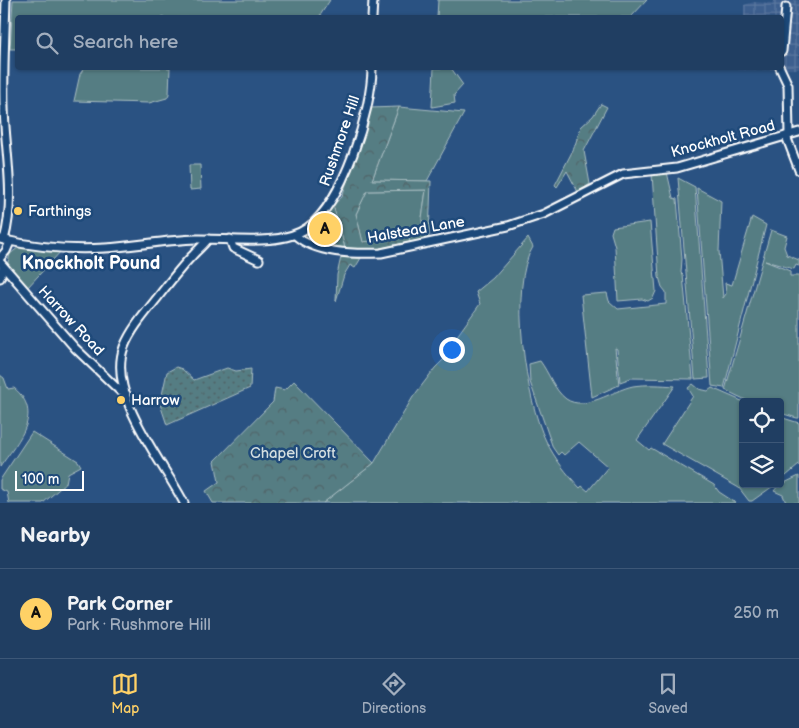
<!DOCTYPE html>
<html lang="en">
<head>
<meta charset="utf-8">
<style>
	body { margin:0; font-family:"Balsamiq Sans",sans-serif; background:#2d496b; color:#f1f3f6 }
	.controls { position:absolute; right:15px; bottom:15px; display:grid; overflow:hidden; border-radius:5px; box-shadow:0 1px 4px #0004 }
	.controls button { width:45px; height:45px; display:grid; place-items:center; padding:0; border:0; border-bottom:1px solid #3d5777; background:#203e62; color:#f1f3f6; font:25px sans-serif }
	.scale { position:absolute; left:15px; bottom:12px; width:69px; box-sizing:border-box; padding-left:5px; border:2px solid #fff; border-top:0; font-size:14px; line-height:18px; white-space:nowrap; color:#fff; -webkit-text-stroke:4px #1f4a7a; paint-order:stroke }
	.you { position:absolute; left:451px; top:349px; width:18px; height:18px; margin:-12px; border:4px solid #fff; border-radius:50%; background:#1a73e8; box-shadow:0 0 0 8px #1a73e833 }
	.badge { display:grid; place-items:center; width:32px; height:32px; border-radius:50%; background:#ffd166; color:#111; font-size:16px; font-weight:700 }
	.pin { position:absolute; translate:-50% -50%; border:2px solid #fff; box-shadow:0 1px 5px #0006 }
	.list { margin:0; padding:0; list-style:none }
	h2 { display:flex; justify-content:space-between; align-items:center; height:65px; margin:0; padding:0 20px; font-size:21px }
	h2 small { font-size:16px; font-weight:400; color:#a2aebe }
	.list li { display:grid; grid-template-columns:32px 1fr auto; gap:15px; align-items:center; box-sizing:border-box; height:90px; padding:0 20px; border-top:1px solid #3d5777 }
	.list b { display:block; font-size:19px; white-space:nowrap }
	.list p { margin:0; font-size:16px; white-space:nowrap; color:#a2aebe }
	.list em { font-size:16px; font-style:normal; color:#a2aebe }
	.icon { flex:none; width:28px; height:28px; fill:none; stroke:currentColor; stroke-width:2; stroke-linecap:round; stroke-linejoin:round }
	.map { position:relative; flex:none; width:799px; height:503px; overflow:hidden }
	.search { position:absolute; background:#203e62; box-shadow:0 1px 4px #0004; left:15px; right:15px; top:15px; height:55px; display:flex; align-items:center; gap:12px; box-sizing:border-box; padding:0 18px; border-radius:5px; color:#a2aebe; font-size:19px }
	.sheet { height:155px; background:#203e62 }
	nav { display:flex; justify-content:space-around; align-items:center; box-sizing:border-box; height:70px; border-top:1px solid #3d5777; background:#203e62; font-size:14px; color:#a2aebe }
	nav a { display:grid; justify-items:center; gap:2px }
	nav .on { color:#ffd166 }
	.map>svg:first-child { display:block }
	.industrial { fill:url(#industrial-grid) }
	.grass { fill:#557d83; stroke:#aabec1 }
	.forest { fill:url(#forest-crowns); stroke:#aabec1 }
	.park { fill:url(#park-tufts); stroke:#aabec1 }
	.garden { fill:url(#garden-dots); stroke:#aabec1 }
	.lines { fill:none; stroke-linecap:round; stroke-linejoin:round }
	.minor-casing { stroke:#fff; stroke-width:11 }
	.minor { stroke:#1f4a7a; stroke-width:7 }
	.poi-dot { fill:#ffd166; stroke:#1f4a7a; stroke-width:2 }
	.labels { text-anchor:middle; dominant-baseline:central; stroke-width:5; stroke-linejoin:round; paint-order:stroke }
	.street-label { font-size:15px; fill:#fff; stroke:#1f4a7a }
	.poi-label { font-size:15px; fill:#fff; stroke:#1f4a7a; text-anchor:start }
	.park-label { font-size:15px; fill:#d4dee0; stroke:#1f4a7a }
	.quarter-label { font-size:18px; font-weight:bold; fill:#fff; stroke:#1f4a7a }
</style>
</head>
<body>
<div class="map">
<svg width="799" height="503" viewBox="0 0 799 503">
	<defs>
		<pattern id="industrial-grid" width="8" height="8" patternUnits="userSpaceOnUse" patternTransform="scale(1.25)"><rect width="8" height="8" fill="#3d5f8e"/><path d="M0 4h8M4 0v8" fill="none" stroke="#5a779f"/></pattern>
		<pattern id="forest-crowns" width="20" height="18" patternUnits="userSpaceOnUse" patternTransform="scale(1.25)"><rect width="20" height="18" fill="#557d83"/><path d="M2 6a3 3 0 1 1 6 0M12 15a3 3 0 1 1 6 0" fill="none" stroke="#506468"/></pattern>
		<pattern id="park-tufts" width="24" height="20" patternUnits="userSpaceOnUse" patternTransform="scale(1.25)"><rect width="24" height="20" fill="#557d83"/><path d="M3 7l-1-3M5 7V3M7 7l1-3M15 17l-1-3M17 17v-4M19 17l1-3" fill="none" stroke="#506468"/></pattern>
		<pattern id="garden-dots" width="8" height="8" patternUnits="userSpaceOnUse" patternTransform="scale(1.25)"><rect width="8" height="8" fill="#557d83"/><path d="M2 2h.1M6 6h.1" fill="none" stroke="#506468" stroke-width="1.8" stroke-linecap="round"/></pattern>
	</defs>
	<rect width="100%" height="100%" fill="#2a5282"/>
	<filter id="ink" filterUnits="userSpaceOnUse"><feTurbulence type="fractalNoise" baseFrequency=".02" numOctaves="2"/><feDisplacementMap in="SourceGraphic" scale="10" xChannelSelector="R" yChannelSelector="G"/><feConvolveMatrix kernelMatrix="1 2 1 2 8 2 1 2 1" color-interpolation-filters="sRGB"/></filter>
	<g filter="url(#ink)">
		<!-- industrial -->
		<polygon class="industrial" points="774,0 799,0 799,69 738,70 738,68 782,68 782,18 744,17 744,5 754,2 772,3"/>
		<!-- grass -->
		<g class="grass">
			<polygon points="13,0 330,0 319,17 18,18 17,49 10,49"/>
			<polygon points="438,0 647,0 631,17 437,17"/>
			<polygon points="84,68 170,68 169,94 167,98 149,103 74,101 80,74"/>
			<polygon points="434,68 451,68 463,85 454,95 455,103 432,107"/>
			<polygon points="399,107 464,113 427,181 372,180"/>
			<polygon points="189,165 200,165 201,189 190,190"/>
			<polygon points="667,172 673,198 677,199 682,259 681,273 683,275 693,379 631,378 620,382 617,349 615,348 619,385 592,397 581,295 607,293 609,301 618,309 666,304 666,292 662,287 659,277 652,174"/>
			<polygon points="678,178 695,187 709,378 695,379"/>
			<polygon points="697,188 721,201 719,251 723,298 726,294 725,283 732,285 752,217 766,225 724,388 712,386"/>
			<polygon points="426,190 422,218 424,239 410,242 408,236 363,243 356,214 367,191"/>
			<polygon points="650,222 656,291 653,298 648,301 642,299 618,301 615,247 611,233 613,227"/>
			<polygon points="771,230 787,236 784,247 787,255 799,260 799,266 796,265 794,269 765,261 790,271 790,276 799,276 799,418 797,418 780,413 780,402 750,402 725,390"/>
			<path d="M528,238L533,247C508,285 526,402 546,441C555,459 566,473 580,488L582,486L588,491L608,467L579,442L564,455L561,452L558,455L553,448L530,382L529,364L540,361C549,373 554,390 566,399C585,412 613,390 633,386C646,384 662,385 675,386L637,440L649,450L651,448L714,485L719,492L736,503H323L374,463L413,397L435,368L449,354V347L480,304L476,292L493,278Z"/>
			<polygon points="19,247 62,250 27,288 7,266 10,254"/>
			<path d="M0,375L4,378L8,389L14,388C45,414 17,442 0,467Z"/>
			<polygon points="693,384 699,389 708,391 712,388 744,402 743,484 776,484 752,501 749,501 739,488 662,444 693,396 688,388"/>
			<polygon points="780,417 799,423 799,465 780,481"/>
			<polygon points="32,432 78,461 81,466 68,473 66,483 43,503 9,503 7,492 0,489 0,480"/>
			<polygon points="799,476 799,503 786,503 783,495 774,491 778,486"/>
		</g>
		<!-- forest -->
		<g class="forest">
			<polygon points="601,104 607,107 584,151 590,184 578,192 567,171 557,187 555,185 574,148 581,127 593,116"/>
			<polygon points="399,107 372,180 431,181 429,237 424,239 422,218 426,190 367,191 356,214 363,242 408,236 410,242 366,251 345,248 333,205 342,197 370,108"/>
			<polygon points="341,257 361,258 355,268 350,265 344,275 336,301 337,275"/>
			<polygon points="294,381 374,463 323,503 213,503 206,491 219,482 215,461 273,402 275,388 285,390"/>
		</g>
		<!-- park -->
		<polygon class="park" points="333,205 345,248 311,242 302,234 319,224"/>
		<!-- garden -->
		<polygon class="garden" points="176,367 182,369 194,380 227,368 236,371 251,369 250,388 167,425 160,404 167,372"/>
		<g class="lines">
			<defs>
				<g id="minor">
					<polyline points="372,18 373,0"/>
					<polyline points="782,51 786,7"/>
					<polyline points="780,68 788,85 789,135"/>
					<polyline points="786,136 799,170"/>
					<path d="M295,235C316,254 354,254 381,253L508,226L544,214L623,174L677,168L799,132"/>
					<path d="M0,239C34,247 71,250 105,248C136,246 165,240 196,239C228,238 281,247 307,228C343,203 372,110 372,68"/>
					<polyline points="230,239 233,248 259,260"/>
					<path d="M4,240C16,197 5,151 4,107C3,71 5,36 6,0"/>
					<polyline points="0,258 6,251 10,242"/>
					<polyline points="0,262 75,348 121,392 126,394"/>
					<polyline points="0,278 3,267"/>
					<path d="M184,503C164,463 106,395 124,347C131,329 146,312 158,297C169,283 180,268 192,256C197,250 204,245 208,239"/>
				</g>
			</defs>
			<!-- minor casing -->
			<use href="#minor" class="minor-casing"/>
			<!-- minor -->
			<use href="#minor" class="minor"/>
		</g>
	</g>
	<!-- markers -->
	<g class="poi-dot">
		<circle cx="18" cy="211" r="5"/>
		<circle cx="121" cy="400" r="5"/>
	</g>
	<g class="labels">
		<!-- street labels -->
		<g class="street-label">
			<text transform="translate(723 139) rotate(-15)">Knockholt Road</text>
			<text transform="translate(340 141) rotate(-71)">Rushmore Hill</text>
			<text transform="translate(416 230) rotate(-10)">Halstead Lane</text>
			<text transform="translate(71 321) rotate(47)">Harrow Road</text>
		</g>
		<!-- poi labels -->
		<g class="poi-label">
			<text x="28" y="211">Farthings</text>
			<text x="131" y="400">Harrow</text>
		</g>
		<!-- park labels -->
		<g class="park-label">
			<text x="293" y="453">Chapel Croft</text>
		</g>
		<!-- quarter labels -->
		<g class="quarter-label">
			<text x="91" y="263">Knockholt Pound</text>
		</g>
	</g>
</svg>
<div class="controls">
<button><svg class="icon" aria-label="locate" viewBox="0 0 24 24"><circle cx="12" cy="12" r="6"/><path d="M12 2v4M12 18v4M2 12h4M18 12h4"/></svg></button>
<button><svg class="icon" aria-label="layers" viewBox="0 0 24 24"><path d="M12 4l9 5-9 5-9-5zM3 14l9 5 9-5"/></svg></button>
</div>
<div class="scale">100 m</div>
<div class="you"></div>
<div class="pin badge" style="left:325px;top:229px">A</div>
<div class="search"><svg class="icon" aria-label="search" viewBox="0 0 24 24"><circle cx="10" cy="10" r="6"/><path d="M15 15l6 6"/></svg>Search here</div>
</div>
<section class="sheet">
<h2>Nearby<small></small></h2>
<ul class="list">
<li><span class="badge">A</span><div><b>Park Corner</b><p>Park · Rushmore Hill</p></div><em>250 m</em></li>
</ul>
</section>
<nav>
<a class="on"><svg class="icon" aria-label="map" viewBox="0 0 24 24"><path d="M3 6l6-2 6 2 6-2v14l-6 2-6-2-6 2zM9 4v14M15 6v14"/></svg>Map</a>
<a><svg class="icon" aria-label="directions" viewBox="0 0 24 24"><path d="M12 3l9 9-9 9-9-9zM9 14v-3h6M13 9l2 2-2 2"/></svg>Directions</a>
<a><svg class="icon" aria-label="saved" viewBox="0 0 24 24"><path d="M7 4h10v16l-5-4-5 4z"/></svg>Saved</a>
</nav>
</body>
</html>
